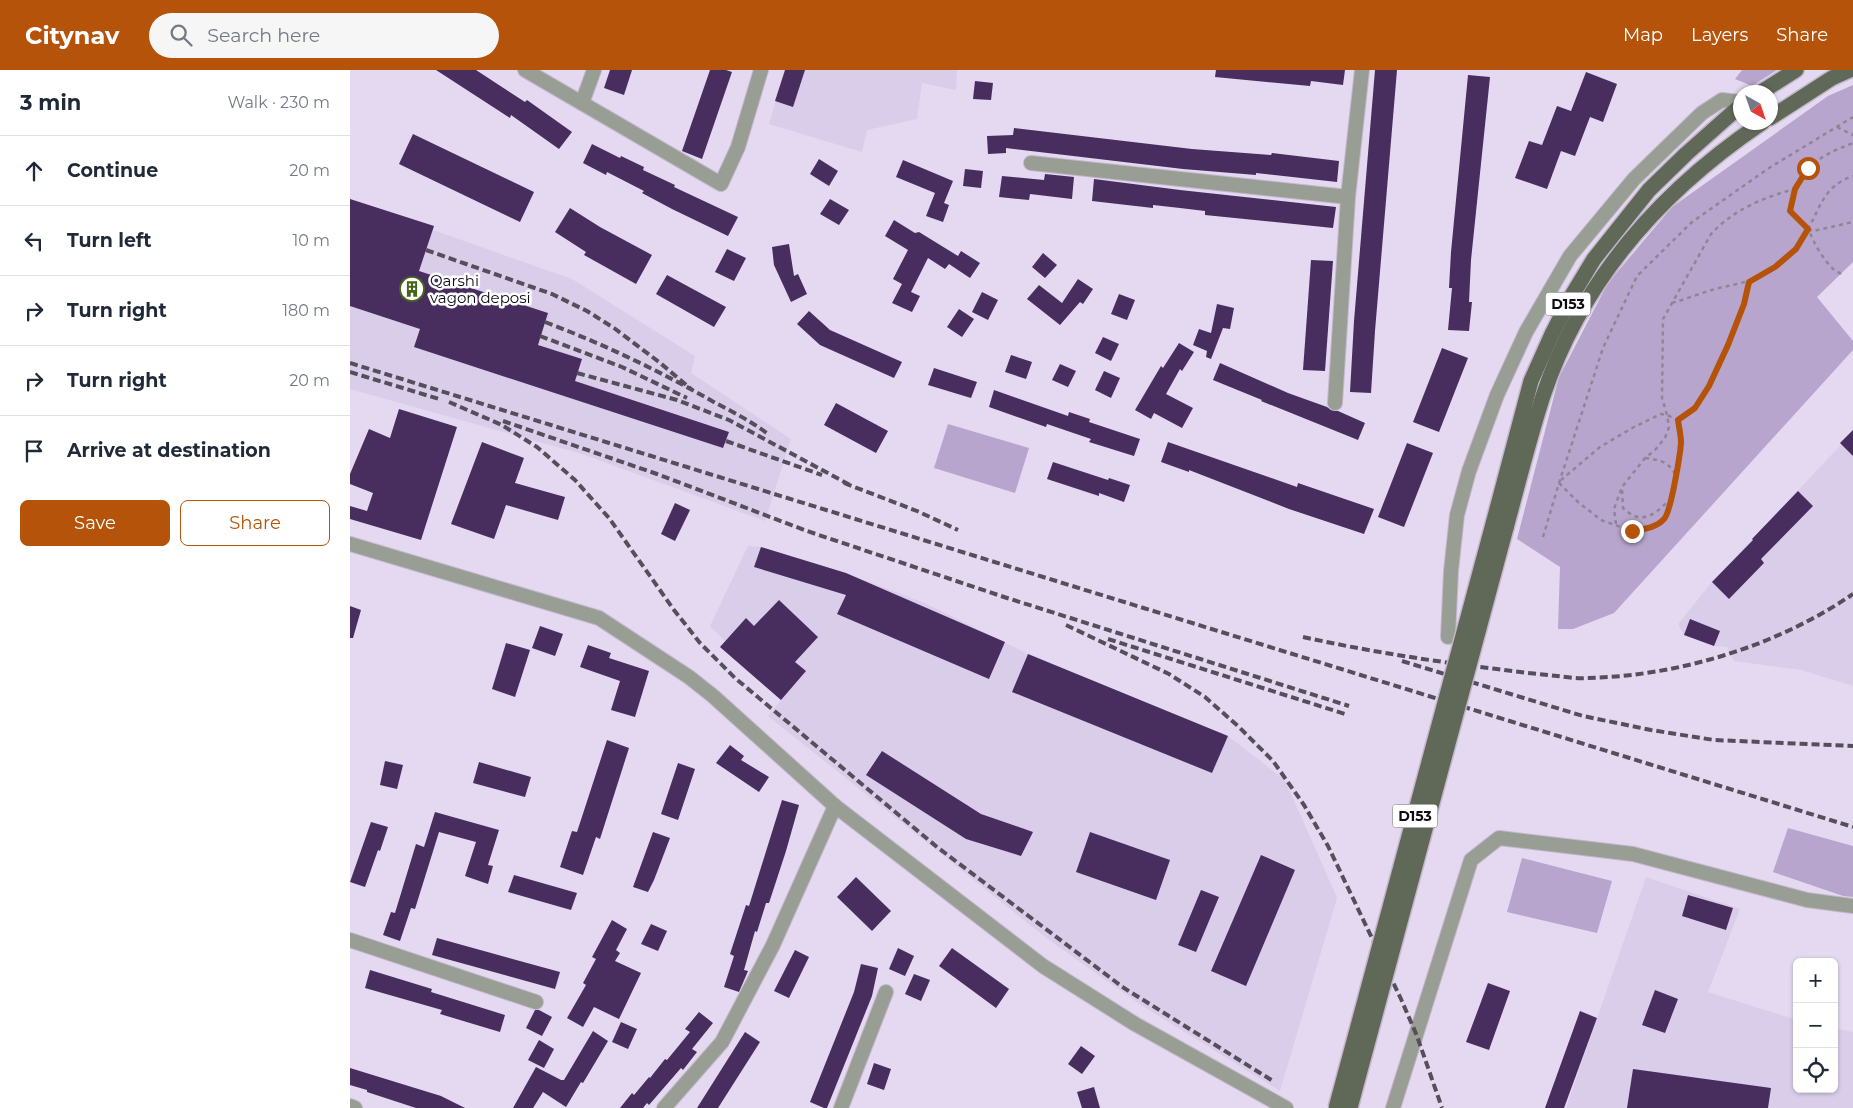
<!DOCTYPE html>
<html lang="en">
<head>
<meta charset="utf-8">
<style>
	body { margin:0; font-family:Montserrat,sans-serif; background:#f6f6f7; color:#1f2937 }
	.controls { position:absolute; right:15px; bottom:15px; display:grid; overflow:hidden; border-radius:8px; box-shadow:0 1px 4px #0004 }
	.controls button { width:45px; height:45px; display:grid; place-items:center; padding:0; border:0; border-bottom:1px solid #e0e1e3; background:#fff; color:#1f2937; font:25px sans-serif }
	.compass { position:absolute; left:1383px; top:15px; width:45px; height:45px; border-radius:50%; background:#fff; box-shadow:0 1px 4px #0004; rotate:140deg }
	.stop { position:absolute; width:15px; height:15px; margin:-11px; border:4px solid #b45309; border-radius:50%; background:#fff }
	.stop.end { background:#b45309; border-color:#fff; box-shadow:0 1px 5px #0008 }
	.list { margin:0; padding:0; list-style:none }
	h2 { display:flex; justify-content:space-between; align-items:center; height:65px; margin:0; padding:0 20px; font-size:21px }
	h2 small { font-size:16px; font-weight:400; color:#747a83 }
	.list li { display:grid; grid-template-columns:32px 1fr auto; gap:15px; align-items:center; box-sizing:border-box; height:70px; padding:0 20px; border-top:1px solid #e0e1e3 }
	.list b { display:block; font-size:19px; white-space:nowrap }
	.list em { font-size:16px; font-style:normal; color:#747a83 }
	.actions { display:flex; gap:10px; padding:15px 20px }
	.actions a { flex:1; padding:11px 0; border:1px solid #b45309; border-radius:8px; text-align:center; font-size:18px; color:#b45309 }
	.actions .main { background:#b45309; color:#fff }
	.icon { flex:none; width:28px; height:28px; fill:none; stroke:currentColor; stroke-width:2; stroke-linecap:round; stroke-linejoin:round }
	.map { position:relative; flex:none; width:1503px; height:1038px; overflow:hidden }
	header { display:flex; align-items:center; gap:30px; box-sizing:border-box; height:70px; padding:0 25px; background:#b45309; color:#fff }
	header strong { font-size:24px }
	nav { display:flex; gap:28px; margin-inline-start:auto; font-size:18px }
	.search { width:350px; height:45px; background:#f6f6f7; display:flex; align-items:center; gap:12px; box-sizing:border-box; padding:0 18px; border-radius:28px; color:#747a83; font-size:19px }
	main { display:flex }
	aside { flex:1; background:#fff }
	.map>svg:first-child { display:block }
	.built { fill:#dacdea }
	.green { fill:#b8a5cd }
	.building { fill:#472e5f }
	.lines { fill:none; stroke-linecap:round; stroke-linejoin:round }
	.minor-casing { stroke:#c2b8cc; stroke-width:16 }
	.major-casing { stroke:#c2b8cc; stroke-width:18 }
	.path { stroke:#8e8697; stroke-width:2.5; stroke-dasharray:4 4; stroke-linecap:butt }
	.minor { stroke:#999e94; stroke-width:14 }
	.major { stroke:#606858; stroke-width:15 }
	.rail { stroke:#544f5b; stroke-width:4; stroke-dasharray:8 4; stroke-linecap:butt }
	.major-bridge-casing { stroke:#c2b8cc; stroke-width:18; stroke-linecap:butt }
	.major-bridge { stroke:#606858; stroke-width:15 }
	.route { stroke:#b45309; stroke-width:6 }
	.labels { text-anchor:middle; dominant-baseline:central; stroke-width:5; stroke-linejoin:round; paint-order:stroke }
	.shield { fill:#fff; stroke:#565459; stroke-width:1 }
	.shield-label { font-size:14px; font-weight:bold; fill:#0e0b12 }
	.poi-label { font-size:15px; fill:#0e0b12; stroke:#fff; text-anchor:start }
</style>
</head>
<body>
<header>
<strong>Citynav</strong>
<div class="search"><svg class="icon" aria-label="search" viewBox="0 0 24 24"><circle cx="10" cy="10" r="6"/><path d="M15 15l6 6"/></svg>Search here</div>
<nav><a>Map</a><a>Layers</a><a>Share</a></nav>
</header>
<main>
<aside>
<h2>3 min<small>Walk · 230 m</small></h2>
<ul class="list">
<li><svg class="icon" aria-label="ahead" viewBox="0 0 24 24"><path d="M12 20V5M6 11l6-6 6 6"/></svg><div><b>Continue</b></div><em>20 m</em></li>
<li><svg class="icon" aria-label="left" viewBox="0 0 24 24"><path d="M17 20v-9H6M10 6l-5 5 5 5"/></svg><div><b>Turn left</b></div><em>10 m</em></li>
<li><svg class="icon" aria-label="right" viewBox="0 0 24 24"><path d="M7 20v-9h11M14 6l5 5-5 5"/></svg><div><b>Turn right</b></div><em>180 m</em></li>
<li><svg class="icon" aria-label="right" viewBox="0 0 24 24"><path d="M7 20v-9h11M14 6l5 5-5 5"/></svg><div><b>Turn right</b></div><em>20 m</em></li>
<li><svg class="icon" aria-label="arrive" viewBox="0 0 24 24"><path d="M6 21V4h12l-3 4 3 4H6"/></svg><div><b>Arrive at destination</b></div></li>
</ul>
<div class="actions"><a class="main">Save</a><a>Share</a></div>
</aside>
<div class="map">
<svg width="1503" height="1038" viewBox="0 0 1503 1038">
	<rect width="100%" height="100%" fill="#e4d9f0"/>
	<!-- built -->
	<g class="built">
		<polygon points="435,0 607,0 606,20 572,13 567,49 517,60 512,82 419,54"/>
		<polygon points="0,129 84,156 83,160 222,209 345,286 341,303 441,369 415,451 232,384 0,319"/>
		<polygon points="1503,362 1503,616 1451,600 1384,591 1377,577 1364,576 1334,565 1328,554 1362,512"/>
		<polygon points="398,476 411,477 496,503 577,534 678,584 878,666 935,710 987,828 930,1021 791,935 699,870 418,646 431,630 370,577 375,571 360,556"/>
		<polygon points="1296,807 1390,839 1358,922 1447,950 1447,1019 1484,1019 1484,958 1503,962 1503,1038 1216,1038"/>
	</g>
	<!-- green -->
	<g class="green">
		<polygon points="1392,0 1427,0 1402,16 1385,9"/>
		<polygon points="1503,15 1503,192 1467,227 1503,271 1503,280 1264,543 1223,559 1208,559 1210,497 1167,469 1209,307 1258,213 1322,137 1478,26"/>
		<polygon points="598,354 679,378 665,423 584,398"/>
		<polygon points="1438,758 1503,776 1503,827 1493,826 1423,802"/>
		<polygon points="1172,788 1262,811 1247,863 1157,842"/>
	</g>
	<!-- building -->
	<g class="building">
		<polygon points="86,0 126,0 175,32 177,30 222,62 209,79 161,45 160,48"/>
		<polygon points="260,0 282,0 274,25 254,18"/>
		<polygon points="360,0 376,0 382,2 352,89 332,81"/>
		<polygon points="435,0 455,0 443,37 425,31"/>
		<polygon points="866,0 995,0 993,15 961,11 960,16 865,7"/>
		<polygon points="1025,0 1047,0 1025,261 1021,323 1000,322 1004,251"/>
		<polygon points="1236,2 1267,14 1253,52 1240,47 1225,86 1211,81 1197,119 1165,108 1179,71 1192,75 1207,36 1221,41"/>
		<polygon points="1118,5 1140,7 1121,190 1119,232 1122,232 1119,261 1098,260 1102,218 1099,218 1101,182"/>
		<polygon points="625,11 643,13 641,30 623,29"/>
		<polygon points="664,58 842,79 921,85 922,83 989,91 987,112 906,103 906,105 833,99 656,78 656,83 638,84 637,66 663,65"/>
		<polygon points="63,64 184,122 170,152 49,94"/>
		<polygon points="242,74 270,88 271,86 294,97 293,100 325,115 324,117 388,147 378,166 322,139 292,123 294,121 257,102 256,105 233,93"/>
		<polygon points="469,89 488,101 479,116 460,104"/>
		<polygon points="553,90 603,111 594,133 599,135 593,152 576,146 585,123 546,107"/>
		<polygon points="615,99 633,101 631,118 613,116"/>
		<polygon points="695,104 724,107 722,129 680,124 679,130 649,127 652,106 694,110"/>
		<polygon points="744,109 830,120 986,137 983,158 855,145 855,141 830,138 803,135 803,138 742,131"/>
		<polygon points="0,129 84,156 69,201 198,243 188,275 232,289 225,311 379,362 373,378 64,277 70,259 0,236"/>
		<polygon points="480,129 499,140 489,155 470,144"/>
		<polygon points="220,138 250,157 302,185 286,214 234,185 236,182 205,162"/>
		<polygon points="544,150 565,163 569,162 608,186 611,181 630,193 620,208 599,194 595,199 578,188 561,222 570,226 562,242 542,233 552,214 543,209 558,180 535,166"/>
		<polygon points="439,174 444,206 448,204 457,224 441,232 424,195 422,177"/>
		<polygon points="377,179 396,188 384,211 365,202"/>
		<polygon points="693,183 707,195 695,208 682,197"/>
		<polygon points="961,190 983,191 975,301 953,300"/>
		<polygon points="317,205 376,237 364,257 306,224"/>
		<polygon points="728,209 743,219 733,234 730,232 710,255 677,229 689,215 712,233"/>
		<polygon points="632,222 648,230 638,250 622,242"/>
		<polygon points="769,224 785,230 777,250 761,244"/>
		<polygon points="867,234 884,238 880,259 873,258 861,289 856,287 857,281 843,275 849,259 861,263"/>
		<polygon points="609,239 624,249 612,267 597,257"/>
		<polygon points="459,241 480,260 552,292 544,308 470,275 447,254"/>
		<polygon points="753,267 769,274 761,291 745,283"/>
		<polygon points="829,273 844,282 832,301 830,299 816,324 843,338 832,358 804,343 801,349 785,340 811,296 813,298"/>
		<polygon points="1092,278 1118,288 1089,362 1063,352"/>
		<polygon points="661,285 682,292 676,309 655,302"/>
		<polygon points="870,293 938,323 977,337 981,340 988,341 1015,353 1008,370 911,331 912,330 863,310"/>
		<polygon points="710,294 726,301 718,317 702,310"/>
		<polygon points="584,298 627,312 621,328 578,315"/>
		<polygon points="754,301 770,308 761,328 745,320"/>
		<polygon points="644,320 718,346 719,342 740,349 739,352 790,369 784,386 739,372 741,369 697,354 696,357 639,337"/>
		<polygon points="486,333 538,361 526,383 474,355"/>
		<polygon points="49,339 107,357 71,470 0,449 0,436 17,441 23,423 0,414 0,404 19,359 40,368"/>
		<polygon points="1503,360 1503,386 1490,373"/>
		<polygon points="132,372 174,388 165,413 215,427 208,450 156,435 144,469 101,454"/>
		<polygon points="818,372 947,417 948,413 1024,439 1014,464 939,439 839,400 839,402 811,392"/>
		<polygon points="1057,373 1083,383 1054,457 1028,447"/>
		<polygon points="703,392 758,410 759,408 780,415 774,432 749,423 749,426 697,409"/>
		<polygon points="1448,421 1463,436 1411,489 1414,493 1379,529 1362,512 1403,470 1402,469"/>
		<polygon points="325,433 340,440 325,471 311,464"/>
		<polygon points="411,477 496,503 655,572 639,609 487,544 496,525 404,497"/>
		<polygon points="429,530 468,567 445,592 456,601 431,630 370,577 396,548 404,556"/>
		<polygon points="0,536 11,540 3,568 0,568"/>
		<polygon points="1340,549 1370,561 1364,576 1334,565"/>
		<polygon points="190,556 213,564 205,586 182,578"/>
		<polygon points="156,573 180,580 165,627 142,619"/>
		<polygon points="238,575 261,583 259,588 299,601 285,647 261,640 270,611 230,597"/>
		<polygon points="678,584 878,666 862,703 662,622"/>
		<polygon points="257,670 279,678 250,769 246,767 233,805 210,797 222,761 227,762"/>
		<polygon points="380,675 394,686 391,690 419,707 409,722 366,693"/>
		<polygon points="532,681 631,744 683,762 671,786 616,769 516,705"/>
		<polygon points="35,691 53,695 47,719 30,715"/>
		<polygon points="129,692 181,707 175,727 123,713"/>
		<polygon points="328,693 345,699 328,750 311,744"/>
		<polygon points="432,730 449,735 436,781 419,833 416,833 407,862 405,861 394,900 398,901 389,922 374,917 384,886 380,884 396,835 399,836"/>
		<polygon points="85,742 149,760 138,795 143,796 138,814 115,806 126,772 89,762 65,839 61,838 50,871 33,865 41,842 45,843 66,774 74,777"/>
		<polygon points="21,752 38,757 30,781 28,780 15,817 0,812"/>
		<polygon points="303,762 320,768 304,810 298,822 283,817"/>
		<polygon points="740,762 820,790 806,830 726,802"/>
		<polygon points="911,785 945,800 896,916 861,901"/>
		<polygon points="164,805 227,823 221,840 158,822"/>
		<polygon points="506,807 541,841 522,861 487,827"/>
		<polygon points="851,820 869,827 846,882 828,875"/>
		<polygon points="1338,825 1383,838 1376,860 1332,846"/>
		<polygon points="262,850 277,859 266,880 270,883 265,891 291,903 269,949 244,937 233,957 217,948 236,915 233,913 246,889 242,887"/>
		<polygon points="301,854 317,861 308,881 291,874"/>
		<polygon points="87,868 210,902 205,919 82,885"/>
		<polygon points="548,878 564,886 555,906 539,899"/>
		<polygon points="602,878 659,919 646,938 589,896"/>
		<polygon points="445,880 459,887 439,928 424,921"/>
		<polygon points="511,894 528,898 522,926 477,1038 474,1038 460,1032 504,922"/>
		<polygon points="20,900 82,919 81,922 155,945 150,962 90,944 92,940 15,918"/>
		<polygon points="564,904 580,910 571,931 555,924"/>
		<polygon points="1138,913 1160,921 1139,980 1116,972"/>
		<polygon points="1305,920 1328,929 1315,963 1292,955"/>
		<polygon points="185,940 189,940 202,947 192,966 176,958"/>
		<polygon points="1230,941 1247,948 1214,1038 1195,1038"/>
		<polygon points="349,942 363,953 342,979 347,982 333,1000 331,998 299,1035 297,1033 293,1038 270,1038 282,1023 284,1025 299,1007 300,1008 315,989 317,990 340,962 335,959"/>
		<polygon points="271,952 287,959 278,979 262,972"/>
		<polygon points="243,961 258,971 233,1013 231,1012 216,1037 193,1022 183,1038 163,1038 186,997 211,1010 214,1010"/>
		<polygon points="395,962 410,972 368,1038 347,1038"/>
		<polygon points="189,970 204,979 194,998 178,990"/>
		<polygon points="731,976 745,986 732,1004 718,994"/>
		<polygon points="524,993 541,999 534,1020 517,1014"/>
		<polygon points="0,998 91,1026 115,1038 66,1038 17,1022 17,1020 0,1015"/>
		<polygon points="1283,999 1421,1018 1418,1038 1277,1038"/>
		<polygon points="744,1017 750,1038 732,1038 727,1022"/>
	</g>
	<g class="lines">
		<defs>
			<g id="minor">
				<polyline points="175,0 371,114 388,77 411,0"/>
				<polyline points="232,33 244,0"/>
				<polyline points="681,93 998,127"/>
				<polyline points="985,333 998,127 1012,0"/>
				<polyline points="0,474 249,548 339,607 363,626 485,736 693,896 785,954 936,1038"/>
				<polyline points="1098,567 1101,501 1107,445 1119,401 1147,325 1176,262 1220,186 1284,109 1352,43 1372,30 1390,32"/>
				<polyline points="0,870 186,932"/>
				<polyline points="0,1036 5,1038"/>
				<polyline points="314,1038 372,972 423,875 485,736"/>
				<polyline points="491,1038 536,922"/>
				<polyline points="1043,1038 1121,790 1149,768 1283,784 1457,830 1503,836"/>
			</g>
			<g id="major">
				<polyline points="1411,22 1446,0"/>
				<polyline points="1420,48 1482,8 1500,0"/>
				<polyline points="1143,454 1181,311 1202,264 1221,227 1244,189 1299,120 1336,84 1390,36"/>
				<path d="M1156,458C1168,414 1179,369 1193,326C1232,209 1312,120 1413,52"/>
			</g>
		</defs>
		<!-- minor casing -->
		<use href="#minor" class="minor-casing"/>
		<!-- major casing -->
		<use href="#major" class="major-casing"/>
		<!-- path -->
		<g class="path">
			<polyline points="1487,57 1503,65"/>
			<polyline points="1458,159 1463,161 1503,152"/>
			<path d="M1491,204L1483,199L1475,190L1466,176L1458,159L1440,141C1449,99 1464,88 1503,73"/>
			<path d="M1322,233C1336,229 1351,223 1365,219C1389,213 1405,212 1426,197C1439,187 1450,174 1458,159C1471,136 1474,116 1503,106"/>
			<path d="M1328,350C1334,346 1342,342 1346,336C1369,306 1391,249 1399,212"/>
			<path d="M1295,388C1309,390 1318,391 1325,404"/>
			<polyline points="1209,413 1228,432 1251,450 1282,461 1296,459 1307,455 1316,447 1327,400 1331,372 1327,350 1317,345 1311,344 1284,357 1250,377 1211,410"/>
			<path d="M1272,420L1273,438C1291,456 1305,445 1319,430"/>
			<path d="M1266,454L1264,439L1272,417L1295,388L1305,380L1315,368L1319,357L1317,345L1312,328L1313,249L1361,164C1383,140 1414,127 1445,119"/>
			<polyline points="1193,467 1209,413 1253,278 1287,206 1342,152 1419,98 1503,47"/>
		</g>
		<!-- minor -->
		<use href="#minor" class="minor"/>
		<!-- major -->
		<use href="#major" class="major"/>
		<!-- rail -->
		<g class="rail">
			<polyline points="76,180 202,224 237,241 264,258 309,292 341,319"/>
			<path d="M195,252C253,274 308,300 362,331C381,341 401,351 418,364"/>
			<polyline points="190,266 272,297 337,328"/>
			<polyline points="0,293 1503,757"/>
			<polyline points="0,302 89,329"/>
			<polyline points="227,303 327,330 379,350 500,415"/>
			<polyline points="99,332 152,355 187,377 225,410 259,448 324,540 350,573 385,608 587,777 774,918 923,1011"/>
			<polyline points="153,351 307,404 457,461 654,527 999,636"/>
			<polyline points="376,371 472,405"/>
			<polyline points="494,413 567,441 608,460"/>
			<polyline points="716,555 819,604 855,627 889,657 923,691 954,735 978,776 1051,929 1067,966 1092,1038"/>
			<path d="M953,567C1017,581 1081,591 1147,599C1167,602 1187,604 1207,606C1216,607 1227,609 1237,608C1329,606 1427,576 1503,524"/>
			<polyline points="758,569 995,644"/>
			<polyline points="1052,591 1233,646 1301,660 1364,670 1503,676"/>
		</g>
		<defs>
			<g id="major-bridge">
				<polyline points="986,1038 1143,454"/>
				<polyline points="1000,1038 1156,458"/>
			</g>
		</defs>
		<!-- major-bridge casing -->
		<use href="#major-bridge" class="major-bridge-casing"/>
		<!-- major-bridge -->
		<use href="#major-bridge" class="major-bridge"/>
	</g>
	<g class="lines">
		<!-- route -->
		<path class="route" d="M1282,461C1294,459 1306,458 1314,449C1321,442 1330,385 1331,373C1331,365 1329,358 1328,350L1345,338L1359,316L1378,275L1394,234L1399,212L1425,197L1446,179L1458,159L1440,141L1445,119L1458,98"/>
	</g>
	<!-- icons -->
	<defs>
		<symbol id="building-ring" viewBox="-11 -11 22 22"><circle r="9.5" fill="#fff" stroke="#446418" stroke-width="1.5"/><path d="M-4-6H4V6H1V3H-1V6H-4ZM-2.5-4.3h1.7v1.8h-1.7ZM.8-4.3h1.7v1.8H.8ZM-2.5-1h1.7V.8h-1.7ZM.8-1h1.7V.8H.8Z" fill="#446418"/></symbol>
	</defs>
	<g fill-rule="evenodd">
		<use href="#building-ring" x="48" y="205" width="28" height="28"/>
	</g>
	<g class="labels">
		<!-- shield labels -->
		<g class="shield">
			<rect x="1195.5" y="222.5" width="45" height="23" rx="4"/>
			<rect x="1042.5" y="734.5" width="45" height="23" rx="4"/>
		</g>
		<g class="shield-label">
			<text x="1218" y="234">D153</text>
			<text x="1065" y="746">D153</text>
		</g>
		<!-- poi labels -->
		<g class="poi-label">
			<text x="80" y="210">Qarshi<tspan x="80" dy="17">vagon deposi</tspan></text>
		</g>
	</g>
</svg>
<div class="controls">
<button>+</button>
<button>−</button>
<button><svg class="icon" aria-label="locate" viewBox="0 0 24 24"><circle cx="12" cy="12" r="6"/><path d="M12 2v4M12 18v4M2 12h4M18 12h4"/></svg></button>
</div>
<svg class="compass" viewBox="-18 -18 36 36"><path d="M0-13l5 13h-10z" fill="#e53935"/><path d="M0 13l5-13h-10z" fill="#747a83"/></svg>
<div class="stop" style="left:1458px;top:98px"></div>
<div class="stop end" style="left:1282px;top:461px"></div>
</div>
</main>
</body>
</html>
